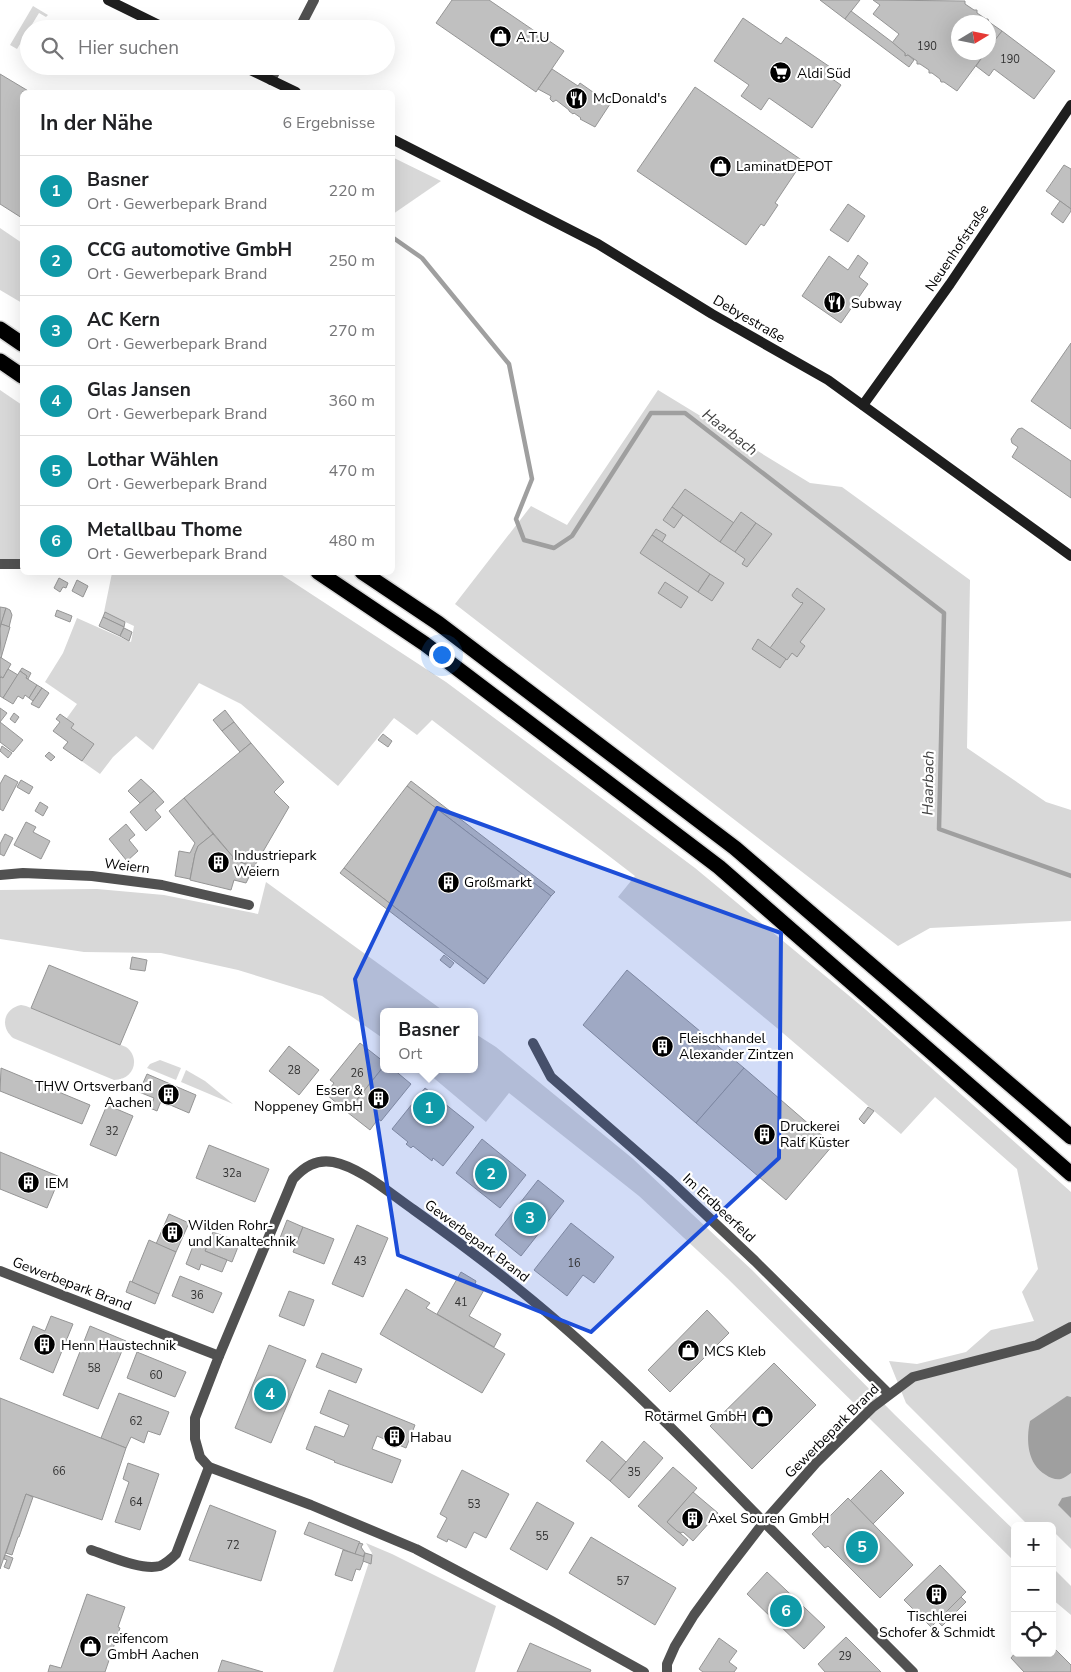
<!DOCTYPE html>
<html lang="de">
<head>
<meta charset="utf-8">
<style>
	body { margin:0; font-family:"Nunito Sans",sans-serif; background:#f2f2f2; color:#202124 }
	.controls { position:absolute; right:15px; bottom:15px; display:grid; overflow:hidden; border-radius:8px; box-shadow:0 5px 20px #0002 }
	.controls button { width:45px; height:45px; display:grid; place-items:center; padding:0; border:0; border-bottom:1px solid #e0e0e0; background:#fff; color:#202124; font:25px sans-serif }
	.compass { position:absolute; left:951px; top:15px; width:45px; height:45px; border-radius:50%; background:#fff; box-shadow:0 5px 20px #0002; rotate:80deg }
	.you { position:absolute; left:441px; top:654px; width:18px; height:18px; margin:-12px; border:4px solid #fff; border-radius:50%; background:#1a73e8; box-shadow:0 0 0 8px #1a73e833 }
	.badge { display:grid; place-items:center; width:32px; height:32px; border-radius:50%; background:#0f766e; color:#fff; font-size:16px; font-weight:700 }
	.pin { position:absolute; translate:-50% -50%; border:2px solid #fff; box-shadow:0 1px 5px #0006 }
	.popup { position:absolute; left:380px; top:1008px; width:98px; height:65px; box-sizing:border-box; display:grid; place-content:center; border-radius:8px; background:#fff; filter:drop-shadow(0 1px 4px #0005); font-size:16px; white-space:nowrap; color:#757577 }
	.popup b { font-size:19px; color:#202124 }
	.popup::after { content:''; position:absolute; left:50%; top:100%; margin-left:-10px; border:10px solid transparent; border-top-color:#fff }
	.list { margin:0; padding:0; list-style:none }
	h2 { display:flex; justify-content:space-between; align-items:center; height:65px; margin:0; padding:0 20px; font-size:21px }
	h2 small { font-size:16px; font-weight:400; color:#757577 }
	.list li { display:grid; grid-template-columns:32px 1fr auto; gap:15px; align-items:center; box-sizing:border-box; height:70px; padding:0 20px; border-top:1px solid #e0e0e0 }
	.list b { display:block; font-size:19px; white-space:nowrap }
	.list p { margin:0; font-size:16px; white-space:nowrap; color:#757577 }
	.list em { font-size:16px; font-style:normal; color:#757577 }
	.icon { flex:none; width:28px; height:28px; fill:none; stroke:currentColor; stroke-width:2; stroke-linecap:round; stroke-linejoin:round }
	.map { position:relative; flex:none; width:1071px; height:1672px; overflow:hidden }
	.search { position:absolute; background:#fff; box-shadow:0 5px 20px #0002; left:20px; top:20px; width:375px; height:55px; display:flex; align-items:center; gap:12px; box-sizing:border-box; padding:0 18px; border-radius:28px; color:#757577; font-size:19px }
	.panel { position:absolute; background:#fff; box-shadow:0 5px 20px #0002; left:20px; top:90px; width:375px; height:485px; border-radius:8px }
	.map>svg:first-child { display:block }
	.green { fill:#d8d8d8 }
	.water { fill:#9f9f9f }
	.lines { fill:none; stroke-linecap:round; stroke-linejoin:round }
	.stream { stroke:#9f9f9f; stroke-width:4.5 }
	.building { fill:#c0c0c0; stroke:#959595 }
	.highway-casing { stroke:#dbdbdb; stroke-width:18 }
	.street { stroke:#515151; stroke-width:10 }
	.secondary { stroke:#1e1e1e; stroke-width:10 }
	.highway { stroke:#000; stroke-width:15 }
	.marked { fill:#1d4ed8; fill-opacity:0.2; stroke:#1d4ed8; stroke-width:4; stroke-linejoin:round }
	.labels { text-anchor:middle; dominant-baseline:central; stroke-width:4.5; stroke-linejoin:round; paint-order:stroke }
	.number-label { font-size:11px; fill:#303030 }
	.poi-label { font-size:14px; fill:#000; stroke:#fff; text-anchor:start }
	.street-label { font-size:14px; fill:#000; stroke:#fff }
	.water-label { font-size:15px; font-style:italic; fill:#404040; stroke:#fff }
</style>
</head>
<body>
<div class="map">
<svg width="1071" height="1672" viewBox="0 0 1071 1672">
	<rect width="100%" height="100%" fill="#fff"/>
	<!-- green -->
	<g class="green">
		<polygon points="33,6 48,15 46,17 39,13 17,49 10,45"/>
		<polygon points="392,157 441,181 393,214 392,214"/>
		<polygon points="0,228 22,243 22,303 0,290"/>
		<polygon points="0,390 22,405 22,560 0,559"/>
		<polygon points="658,390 810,483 842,487 970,580 967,748 1046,802 1071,810 1071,921 930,928 898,946 455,604 531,506 567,525"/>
		<polygon points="112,573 279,573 446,682 695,868 865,1009 1071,1192 1071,1549 1052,1530 1052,1526 1029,1526 906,1403 889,1361 917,1364 966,1352 991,1330 1034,1321 1022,1292 1038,1269 1017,1169 935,1097 901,1134 777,1028 618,897 635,876 432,720 417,735 394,718 338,786 241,704 199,683 153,750 136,736 113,757 100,774 63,748 75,731 64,722 77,704 45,682 63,653 77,618 131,642 134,626 104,612"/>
		<polygon points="266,882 445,1012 384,1012 384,1039 322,996 238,970 161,953 84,952 0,939 0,890 97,889 164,895 258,914"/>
		<path d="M21,1005L26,1006L126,1047C141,1058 134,1080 114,1080L13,1038C0,1027 3,1009 21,1005Z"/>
		<polygon points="474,1033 496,1047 632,1158 752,1270 895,1415 1015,1531 1015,1562 727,1278 639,1196 509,1093 486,1122 423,1069 474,1069"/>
		<polygon points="160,1060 181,1068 176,1080 147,1068 150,1064"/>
		<polygon points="186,1070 205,1081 233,1104 181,1082"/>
		<polygon points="366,1543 392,1554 496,1606 475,1672 333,1672 372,1553"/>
		<polygon points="1052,1567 1071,1586 1071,1615 1052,1599"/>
	</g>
	<!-- water -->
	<g class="water">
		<path d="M1067,1396L1071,1397V1473C1068,1475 1064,1478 1061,1479C1056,1480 1050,1478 1046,1475C1027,1464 1026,1440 1030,1421Z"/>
		<polygon points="1071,1496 1071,1518 1058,1505 1062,1498"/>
	</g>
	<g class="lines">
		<!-- stream -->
		<polyline class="stream" points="392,237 422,258 509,364 532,479 516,519 524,540 554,548 572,536 651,413 685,413 944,613 939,829 1071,876"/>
	</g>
	<!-- building -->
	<g class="building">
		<polygon points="452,0 489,0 564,51 536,92 436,23"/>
		<polygon points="820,0 860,0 845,19"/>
		<polygon points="873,0 965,1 965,4 974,10 977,10 977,13 986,19 988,19 989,22 1002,31 988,49 988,22 958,22 958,52 986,52 957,91 944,82 941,82 940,79 932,73 929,73 929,70 920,64 917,64 917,61 908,55 905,56 905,53 892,43 899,34 873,14 880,5"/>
		<polygon points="851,11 892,42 905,53 905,56 908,55 914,60 909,67 845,19"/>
		<polygon points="743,18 781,44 786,37 833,69 828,76 841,85 812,128 769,98 761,110 741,96 749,85 714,61"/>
		<polygon points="1002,31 1055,71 1034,99 994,69 989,76 976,66 986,52 988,52 988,49"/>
		<polygon points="552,69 578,86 580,83 610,104 595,127 580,119 581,118 574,113 573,114 569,111 569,110 556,100 553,102 550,99 551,96 538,89"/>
		<polygon points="0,74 30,92 22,92 22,218 0,204"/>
		<polygon points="695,87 803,161 775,203 778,205 764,226 761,224 746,245 637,171"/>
		<polygon points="1064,165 1071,169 1071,209 1046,191"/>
		<polygon points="1060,201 1071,209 1071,211 1063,223 1051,214"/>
		<polygon points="848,204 865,216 848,242 830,230"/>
		<polygon points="858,255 868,263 859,277 868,284 841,323 802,296 829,256 848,270"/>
		<polygon points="1071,343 1071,429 1031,401"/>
		<polygon points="1022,428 1071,461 1071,498 1012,457 1018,447 1012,443 1011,439 1018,429"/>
		<polygon points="685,489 734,523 720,542 672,507"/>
		<polygon points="672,507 683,515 674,528 663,520"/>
		<polygon points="741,512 756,523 735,552 720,542"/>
		<polygon points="756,523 772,534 747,567 742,564 745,559 735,552"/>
		<polygon points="656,529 666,535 662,542 652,535"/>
		<polygon points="652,535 710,574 698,592 640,553"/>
		<polygon points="710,574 724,583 712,601 698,592"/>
		<polygon points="59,578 68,583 66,588 63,587 60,592 54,588"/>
		<polygon points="77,580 88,586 83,597 72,591"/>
		<polygon points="665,582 688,597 681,608 658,593"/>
		<polygon points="797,588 825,609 800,642 805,646 797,657 792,653 787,660 770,648 803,603 802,602 801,603 793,597 792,595"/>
		<polygon points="0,607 6,608 0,628"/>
		<polygon points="6,608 10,610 12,615 9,627 1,624"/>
		<polygon points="57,610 72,616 70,622 55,616"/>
		<polygon points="105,612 125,622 124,627 103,617"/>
		<polygon points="103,617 124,627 120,636 99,626"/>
		<polygon points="1,624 10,627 1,658 0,628"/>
		<polygon points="124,628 132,632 129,641 120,636"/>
		<polygon points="758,639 786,659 780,668 752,649"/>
		<polygon points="0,657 11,664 3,678 0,676"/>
		<polygon points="22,668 31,673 28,679 26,678 27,676 20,671"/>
		<polygon points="8,669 18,675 3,698 0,696 0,678 1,677 3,678"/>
		<polygon points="20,671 27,676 26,678 37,685 29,698 25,695 23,699 18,696 13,704 3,698"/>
		<polygon points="37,685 42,688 33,701 29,698"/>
		<polygon points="42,688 49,693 39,708 31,704"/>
		<polygon points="0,708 7,713 0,722"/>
		<polygon points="225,710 234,722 222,731 213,720"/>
		<polygon points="14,713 19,717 15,723 10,719"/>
		<polygon points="60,714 74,724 71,728 94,744 82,761 63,748 68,742 53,731 60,722 56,719"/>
		<polygon points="0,722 23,740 13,752 0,742"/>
		<polygon points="234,722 251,743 240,752 222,731"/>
		<polygon points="383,734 392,741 388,747 378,740"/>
		<polygon points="251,743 284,782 274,792 289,807 254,867 232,859 233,857 184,798"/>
		<polygon points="2,746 12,753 8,758 0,751"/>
		<polygon points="49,752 55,757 51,761 45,756"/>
		<polygon points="5,775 18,782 3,811 0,809 0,784"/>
		<polygon points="141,779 154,791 140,803 128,791"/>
		<polygon points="21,780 33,787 29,794 17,787"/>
		<polygon points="411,781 555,892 551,896 407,786"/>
		<polygon points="407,786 551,896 488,979 344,868"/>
		<polygon points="154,791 164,802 155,810 161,817 146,831 130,812"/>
		<polygon points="184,798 213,834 198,846 195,854 190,879 175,876 179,851 190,853 195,843 169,811"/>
		<polygon points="40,802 48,807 43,816 35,811"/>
		<polygon points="26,822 36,827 33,832 50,841 41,859 14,845"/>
		<polygon points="126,824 135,835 129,840 138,851 127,861 109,839"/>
		<polygon points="5,834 13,838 4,856 0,854 0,844"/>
		<polygon points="213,834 233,857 232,859 254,867 246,883 234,880 231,890 190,880 195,854 198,846"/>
		<polygon points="344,868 488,979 484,984 340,873"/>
		<polygon points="444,955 454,963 450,968 440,960"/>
		<polygon points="132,957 147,960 145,971 130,969"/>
		<polygon points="49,965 138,1002 120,1045 31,1008"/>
		<polygon points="627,970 744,1068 696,1123 583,1025"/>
		<polygon points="360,1043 384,1062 384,1066 347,1112 326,1094 334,1083 330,1080"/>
		<polygon points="289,1046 319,1070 299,1095 269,1071"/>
		<polygon points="384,1066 384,1069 393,1069 411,1084 381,1121 378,1119 370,1130 347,1112"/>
		<polygon points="1,1068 90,1105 82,1124 0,1091"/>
		<polygon points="744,1068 833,1145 786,1200 696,1123"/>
		<polygon points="147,1074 196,1095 189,1113 161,1101 157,1111 150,1108 154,1098 139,1092"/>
		<polygon points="425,1088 474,1127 443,1166 433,1158 432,1161 413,1146 411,1148 406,1144 408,1142 392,1129"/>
		<polygon points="107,1105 133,1116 116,1156 90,1145"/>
		<polygon points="868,1107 874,1111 864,1124 859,1119"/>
		<polygon points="482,1139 526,1175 500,1208 456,1173"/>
		<polygon points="209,1145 269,1169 255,1202 196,1178"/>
		<polygon points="0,1152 60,1177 47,1208 0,1189"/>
		<polygon points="538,1180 564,1201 521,1256 495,1235"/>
		<polygon points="169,1214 189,1223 176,1252 156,1244"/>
		<polygon points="287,1220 303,1227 296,1244 280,1238"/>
		<polygon points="571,1223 614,1257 594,1283 583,1275 567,1296 534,1270"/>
		<polygon points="357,1225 388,1238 363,1297 332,1284"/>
		<polygon points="303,1227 334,1239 324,1264 293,1252"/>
		<polygon points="213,1232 240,1242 232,1262 205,1251"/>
		<polygon points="149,1240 176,1252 159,1294 132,1282"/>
		<polygon points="195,1241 207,1246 205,1251 227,1260 222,1272 201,1264 199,1270 186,1264"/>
		<polygon points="461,1272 476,1281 475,1284 484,1290 469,1316 501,1334 494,1347 437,1314"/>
		<polygon points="180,1276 222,1293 213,1313 172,1296"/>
		<polygon points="130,1281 159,1294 155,1304 126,1292"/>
		<polygon points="406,1289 430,1303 426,1308 505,1354 482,1393 380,1334"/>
		<polygon points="289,1291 314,1300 304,1326 279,1316"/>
		<polygon points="707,1310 729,1333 670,1392 648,1370"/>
		<polygon points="51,1316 73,1324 53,1373 20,1359 33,1326 45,1331"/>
		<polygon points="90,1326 126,1341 98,1409 63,1395"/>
		<polygon points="269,1345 306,1360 271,1443 235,1428"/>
		<polygon points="137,1352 186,1372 175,1397 127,1378"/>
		<polygon points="322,1353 362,1369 356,1383 316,1367"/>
		<polygon points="774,1363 816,1405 752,1469 710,1426"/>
		<polygon points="329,1390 415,1425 406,1448 377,1436 372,1449 401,1460 392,1483 334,1462 335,1461 306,1449 315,1426 344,1437 349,1425 320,1413"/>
		<polygon points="119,1393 169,1412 160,1435 148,1431 144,1443 131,1437 126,1448 101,1438"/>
		<polygon points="0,1398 126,1448 102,1520 26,1494 0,1569"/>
		<polygon points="602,1441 626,1462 610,1481 586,1461"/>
		<polygon points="644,1441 663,1458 629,1498 610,1481"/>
		<polygon points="128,1463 159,1474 140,1530 115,1522 129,1482 123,1479"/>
		<polygon points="673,1467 697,1488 667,1522 688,1540 683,1546 638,1506"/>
		<polygon points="462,1470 509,1494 486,1538 474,1532 466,1548 448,1539 447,1542 437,1537 447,1518 440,1514"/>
		<polygon points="881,1470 904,1493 873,1524 850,1501"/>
		<polygon points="693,1492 718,1513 693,1541 683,1532 681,1533 677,1531 667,1522"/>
		<polygon points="26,1494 33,1497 19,1537 18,1537 12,1555 6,1553"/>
		<polygon points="848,1498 913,1565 880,1598 828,1546 825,1548 812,1534"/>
		<polygon points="537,1502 574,1523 547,1570 510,1549"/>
		<polygon points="210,1505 276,1531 261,1581 189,1560"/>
		<polygon points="309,1522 360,1542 355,1554 304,1534"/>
		<polygon points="591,1537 676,1588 655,1625 569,1573"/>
		<polygon points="359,1543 363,1544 361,1547 365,1553 363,1557 355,1554"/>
		<polygon points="343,1550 365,1557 360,1570 356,1569 352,1581 335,1575"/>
		<polygon points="365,1553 372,1555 371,1564 363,1561"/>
		<polygon points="5,1555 13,1558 9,1569 4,1567 7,1560 4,1559"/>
		<polygon points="940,1565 966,1592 931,1627 904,1600"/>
		<polygon points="767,1572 825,1627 804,1649 747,1594"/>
		<polygon points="87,1594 125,1607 118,1627 120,1628 105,1672 48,1672 50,1665 61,1668"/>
		<polygon points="961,1597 966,1602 942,1626 937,1621"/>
		<polygon points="846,1637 881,1672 825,1672 818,1664"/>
		<polygon points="719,1638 737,1651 729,1662 737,1668 734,1672 703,1672 699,1669"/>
		<polygon points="530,1643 591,1670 590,1672 517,1672"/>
		<polygon points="1052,1646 1071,1665 1071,1672 1024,1672 1011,1658 1015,1653 1052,1653"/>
		<polygon points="222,1660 263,1672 218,1672"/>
	</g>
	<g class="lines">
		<defs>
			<g id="highway">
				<polyline points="0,329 22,344"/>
				<polyline points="0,361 22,376"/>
				<polyline points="318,572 425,644 719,867 1071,1174"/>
				<polyline points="362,572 438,623 735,848 1071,1137"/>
			</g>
		</defs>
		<!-- highway casing -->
		<use href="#highway" class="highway-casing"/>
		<!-- street -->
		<g class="street">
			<polyline points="299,29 314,0"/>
			<polyline points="271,80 278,66"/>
			<polyline points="0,564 22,564"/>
			<polyline points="0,875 23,873 92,876 162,885 249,905"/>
			<polyline points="533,1043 551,1077 668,1179 755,1261 889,1394"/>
			<polyline points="0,1271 219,1356"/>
			<path d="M91,1550C109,1556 142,1571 160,1566C167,1563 171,1559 176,1554L209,1467"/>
			<path d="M644,1672L552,1621L416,1549L311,1505L209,1467L200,1457L195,1439V1418L219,1356L293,1179C304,1167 316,1159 333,1162C360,1167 392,1195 414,1210C463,1245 512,1282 558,1322C626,1381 690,1446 753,1511C806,1565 860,1619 913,1672"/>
			<polyline points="667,1672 667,1664 675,1646 694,1615 724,1574 764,1522 816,1463 873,1407 913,1377 1037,1345 1071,1327"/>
		</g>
		<!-- secondary -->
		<g class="secondary">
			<polyline points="108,0 167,29"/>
			<polyline points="242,66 296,92"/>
			<polyline points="392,139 598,244 712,314 828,380 1071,556"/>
			<polyline points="863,405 950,284 1071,105"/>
		</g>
		<!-- highway -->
		<use href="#highway" class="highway"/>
	</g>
	<!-- marked area -->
	<path class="marked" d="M437,808L781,933L779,1158L591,1332L398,1255L355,979Z"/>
	<!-- icons -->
	<defs>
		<symbol id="shop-disc" viewBox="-11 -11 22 22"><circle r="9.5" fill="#000" stroke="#fff"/><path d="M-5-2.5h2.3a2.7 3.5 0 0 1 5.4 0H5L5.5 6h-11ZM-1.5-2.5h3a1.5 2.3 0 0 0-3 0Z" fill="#fff"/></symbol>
		<symbol id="supermarket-disc" viewBox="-11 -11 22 22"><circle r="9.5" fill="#000" stroke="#fff"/><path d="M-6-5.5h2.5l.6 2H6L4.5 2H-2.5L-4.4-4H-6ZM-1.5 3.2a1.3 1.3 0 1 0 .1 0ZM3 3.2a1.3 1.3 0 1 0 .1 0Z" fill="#fff"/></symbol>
		<symbol id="restaurant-disc" viewBox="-11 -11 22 22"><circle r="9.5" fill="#000" stroke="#fff"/><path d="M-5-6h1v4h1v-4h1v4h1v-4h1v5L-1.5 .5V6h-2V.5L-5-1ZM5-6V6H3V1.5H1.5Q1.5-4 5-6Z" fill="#fff"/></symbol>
		<symbol id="building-disc" viewBox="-11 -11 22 22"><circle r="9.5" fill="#000" stroke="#fff"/><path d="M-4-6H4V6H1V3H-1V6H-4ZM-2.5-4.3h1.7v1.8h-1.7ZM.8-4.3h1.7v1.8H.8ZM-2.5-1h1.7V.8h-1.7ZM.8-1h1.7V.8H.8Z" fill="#fff"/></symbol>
	</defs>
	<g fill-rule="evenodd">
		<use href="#shop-disc" x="488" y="24" width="25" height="25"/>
		<use href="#supermarket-disc" x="768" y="60" width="25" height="25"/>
		<use href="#restaurant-disc" x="564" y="86" width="25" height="25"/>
		<use href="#shop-disc" x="708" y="154" width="25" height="25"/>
		<use href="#restaurant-disc" x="822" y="290" width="25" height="25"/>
		<use href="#building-disc" x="206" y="850" width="25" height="25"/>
		<use href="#building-disc" x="436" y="870" width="25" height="25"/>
		<use href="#building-disc" x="650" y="1034" width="25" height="25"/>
		<use href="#building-disc" x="156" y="1082" width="25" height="25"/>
		<use href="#building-disc" x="366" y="1086" width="25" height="25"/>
		<use href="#building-disc" x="752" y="1122" width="25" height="25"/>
		<use href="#building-disc" x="16" y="1170" width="25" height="25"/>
		<use href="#building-disc" x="160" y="1220" width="25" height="25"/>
		<use href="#building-disc" x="32" y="1332" width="25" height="25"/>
		<use href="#shop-disc" x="676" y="1338" width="25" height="25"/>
		<use href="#shop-disc" x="750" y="1404" width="25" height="25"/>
		<use href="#building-disc" x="382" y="1424" width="25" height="25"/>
		<use href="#building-disc" x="680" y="1506" width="25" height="25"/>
		<use href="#building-disc" x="924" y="1582" width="25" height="25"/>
		<use href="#shop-disc" x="78" y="1634" width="25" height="25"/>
	</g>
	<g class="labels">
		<!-- number labels -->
		<g class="number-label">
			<text x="927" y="46">190</text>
			<text x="1010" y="59">190</text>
			<text x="294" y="1070">28</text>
			<text x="357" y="1073">26</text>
			<text x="112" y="1131">32</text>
			<text x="232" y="1173">32a</text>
			<text x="360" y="1261">43</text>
			<text x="574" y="1263">16</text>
			<text x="197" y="1295">36</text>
			<text x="461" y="1302">41</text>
			<text x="94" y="1368">58</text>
			<text x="156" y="1375">60</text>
			<text x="136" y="1421">62</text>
			<text x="59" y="1471">66</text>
			<text x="634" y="1472">35</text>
			<text x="136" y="1502">64</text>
			<text x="474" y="1504">53</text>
			<text x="542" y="1536">55</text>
			<text x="233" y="1545">72</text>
			<text x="623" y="1581">57</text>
			<text x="845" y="1656">29</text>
		</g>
		<!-- poi labels -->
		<g class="poi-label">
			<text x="516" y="37">A.T.U</text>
			<text x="797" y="73">Aldi Süd</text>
			<text x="593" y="98">McDonald's</text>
			<text x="736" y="166">LaminatDEPOT</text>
			<text x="851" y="303">Subway</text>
			<text x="234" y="855">Industriepark<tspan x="234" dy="16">Weiern</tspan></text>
			<text x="464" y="882">Großmarkt</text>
			<text x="679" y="1038">Fleischhandel<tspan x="679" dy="16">Alexander Zintzen</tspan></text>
			<text x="152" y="1086" text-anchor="end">THW Ortsverband<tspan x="152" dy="16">Aachen</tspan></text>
			<text x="363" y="1090" text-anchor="end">Esser &amp;<tspan x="363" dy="16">Noppeney GmbH</tspan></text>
			<text x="780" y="1126">Druckerei<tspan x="780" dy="16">Ralf Küster</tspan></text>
			<text x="45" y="1183">IEM</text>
			<text x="188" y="1225">Wilden Rohr-<tspan x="188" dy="16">und Kanaltechnik</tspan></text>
			<text x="61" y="1345">Henn Haustechnik</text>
			<text x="704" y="1351">MCS Kleb</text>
			<text x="747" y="1416" text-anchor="end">Rotärmel GmbH</text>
			<text x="410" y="1437">Habau</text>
			<text x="708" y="1518">Axel Souren GmbH</text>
			<text x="937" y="1616" text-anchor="middle">Tischlerei<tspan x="937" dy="16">Schofer &amp; Schmidt</tspan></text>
			<text x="107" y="1638">reifencom<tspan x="107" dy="16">GmbH Aachen</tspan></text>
		</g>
		<!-- street labels -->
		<g class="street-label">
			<text transform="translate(957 248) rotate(-56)">Neuenhofstraße</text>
			<text transform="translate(749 319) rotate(30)">Debyestraße</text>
			<text transform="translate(127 866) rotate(7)">Weiern</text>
			<text transform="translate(719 1208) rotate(43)">Im Erdbeerfeld</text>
			<text transform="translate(477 1241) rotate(37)">Gewerbepark Brand</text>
			<text transform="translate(72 1284) rotate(21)">Gewerbepark Brand</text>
			<text transform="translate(832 1431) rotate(-45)">Gewerbepark Brand</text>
		</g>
		<!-- water labels -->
		<g class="water-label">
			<text transform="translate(730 432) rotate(38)">Haarbach</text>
			<text transform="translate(928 783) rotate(-89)">Haarbach</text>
		</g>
	</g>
</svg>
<div class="controls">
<button>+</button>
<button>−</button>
<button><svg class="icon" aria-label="locate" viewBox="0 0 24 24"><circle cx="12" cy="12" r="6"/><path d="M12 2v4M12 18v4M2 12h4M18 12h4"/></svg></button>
</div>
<svg class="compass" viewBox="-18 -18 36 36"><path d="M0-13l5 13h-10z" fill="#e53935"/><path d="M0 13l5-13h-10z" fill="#757577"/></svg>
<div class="you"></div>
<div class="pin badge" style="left:429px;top:1108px;background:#0f9aa8">1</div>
<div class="popup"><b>Basner</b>Ort</div>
<div class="pin badge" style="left:491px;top:1174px;background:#0f9aa8">2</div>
<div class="pin badge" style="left:530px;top:1218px;background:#0f9aa8">3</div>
<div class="pin badge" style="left:270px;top:1394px;background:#0f9aa8">4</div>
<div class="pin badge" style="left:862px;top:1547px;background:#0f9aa8">5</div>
<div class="pin badge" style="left:786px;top:1611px;background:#0f9aa8">6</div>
<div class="search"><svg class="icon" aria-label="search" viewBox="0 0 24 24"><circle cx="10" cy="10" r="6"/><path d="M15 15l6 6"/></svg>Hier suchen</div>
<section class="panel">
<h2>In der Nähe<small>6 Ergebnisse</small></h2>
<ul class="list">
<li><span class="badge" style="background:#0f9aa8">1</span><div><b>Basner</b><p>Ort · Gewerbepark Brand</p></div><em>220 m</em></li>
<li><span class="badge" style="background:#0f9aa8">2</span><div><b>CCG automotive GmbH</b><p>Ort · Gewerbepark Brand</p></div><em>250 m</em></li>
<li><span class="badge" style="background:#0f9aa8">3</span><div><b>AC Kern</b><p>Ort · Gewerbepark Brand</p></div><em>270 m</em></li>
<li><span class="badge" style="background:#0f9aa8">4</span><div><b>Glas Jansen</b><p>Ort · Gewerbepark Brand</p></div><em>360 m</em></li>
<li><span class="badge" style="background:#0f9aa8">5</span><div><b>Lothar Wählen</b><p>Ort · Gewerbepark Brand</p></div><em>470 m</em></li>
<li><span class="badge" style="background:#0f9aa8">6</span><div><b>Metallbau Thome</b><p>Ort · Gewerbepark Brand</p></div><em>480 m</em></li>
</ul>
</section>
</div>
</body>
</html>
